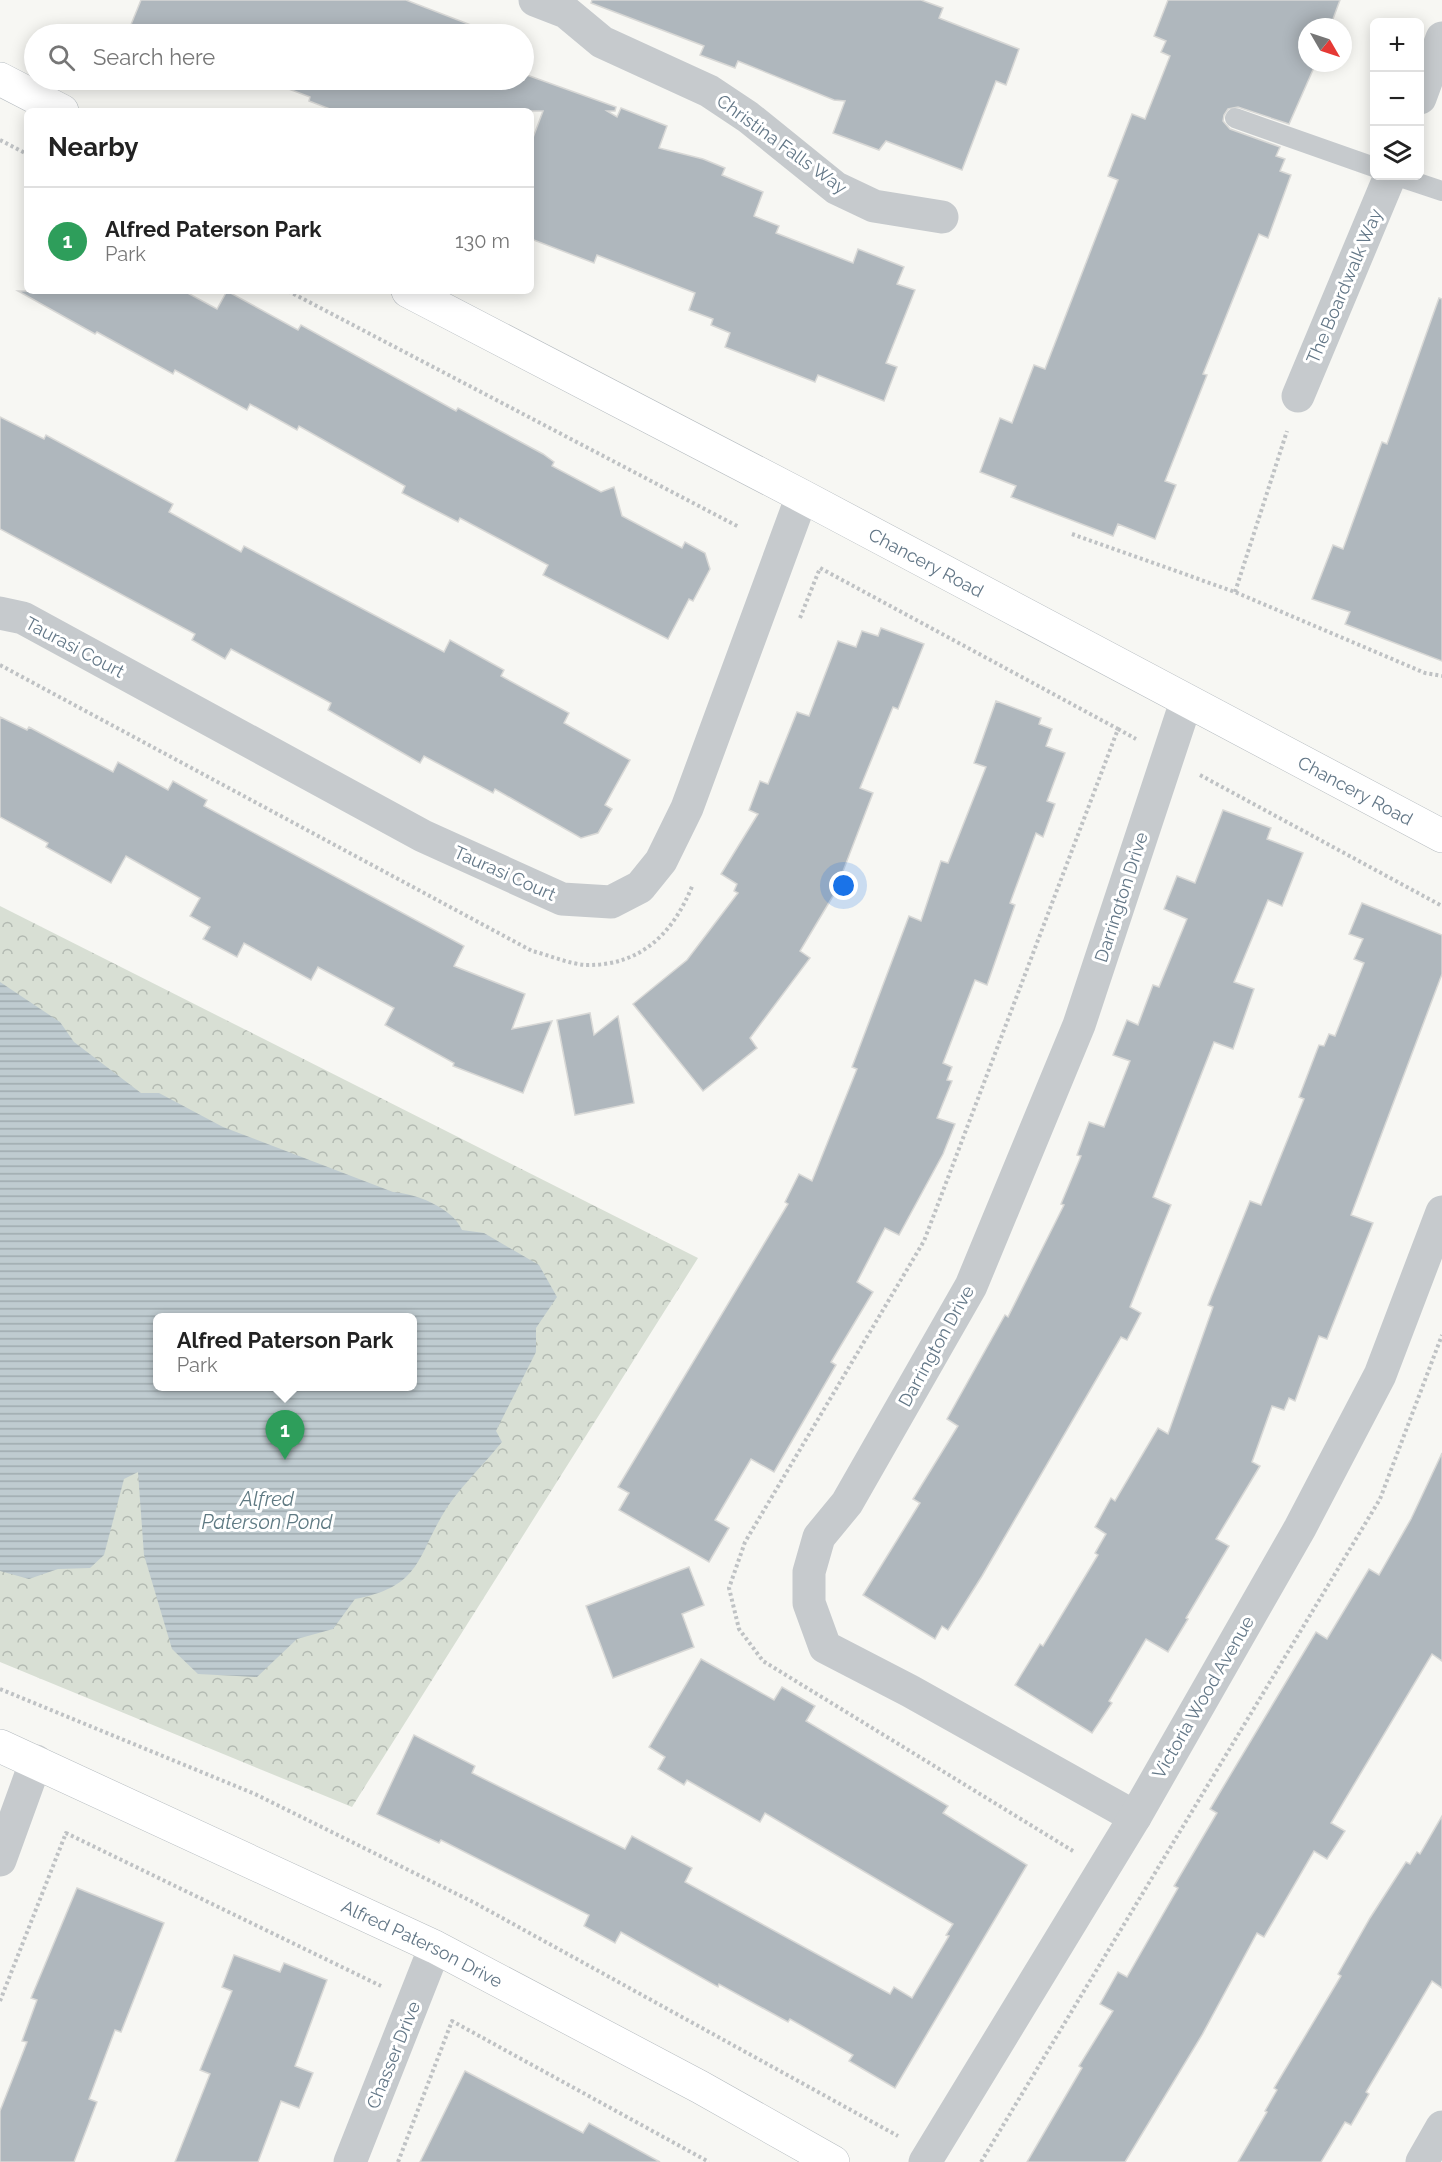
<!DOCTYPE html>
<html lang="en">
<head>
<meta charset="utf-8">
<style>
	body { margin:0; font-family:Raleway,sans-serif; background:#f6f6f6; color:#222 }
	.controls { position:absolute; right:18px; top:18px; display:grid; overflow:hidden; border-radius:9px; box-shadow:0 3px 15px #0003 }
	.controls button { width:54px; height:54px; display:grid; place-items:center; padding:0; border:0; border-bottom:2px solid #e0e0e0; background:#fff; color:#222; font:30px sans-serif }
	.compass { position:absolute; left:1298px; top:18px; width:54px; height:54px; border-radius:50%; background:#fff; box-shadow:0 3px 15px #0003; rotate:129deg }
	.you { position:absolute; left:844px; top:886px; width:21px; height:21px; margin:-15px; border:4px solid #fff; border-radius:50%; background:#1a73e8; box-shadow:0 0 0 9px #1a73e833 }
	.badge { display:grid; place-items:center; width:39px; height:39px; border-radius:50%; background:#b45309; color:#fff; font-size:20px; font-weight:700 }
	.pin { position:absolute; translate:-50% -50px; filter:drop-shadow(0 2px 3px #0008) }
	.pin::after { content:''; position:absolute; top:32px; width:21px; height:18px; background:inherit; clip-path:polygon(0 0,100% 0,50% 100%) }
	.popup { position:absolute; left:153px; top:1313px; width:264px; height:78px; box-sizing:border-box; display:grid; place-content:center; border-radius:9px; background:#fff; filter:drop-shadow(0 2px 4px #0005); font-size:20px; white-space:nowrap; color:#767676 }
	.popup b { font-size:22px; color:#222 }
	.popup::after { content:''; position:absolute; left:50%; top:100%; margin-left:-12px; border:12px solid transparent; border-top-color:#fff }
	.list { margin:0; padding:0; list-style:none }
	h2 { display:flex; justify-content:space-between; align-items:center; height:78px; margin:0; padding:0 24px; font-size:26px }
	h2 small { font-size:20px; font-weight:400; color:#767676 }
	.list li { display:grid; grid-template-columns:39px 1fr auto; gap:18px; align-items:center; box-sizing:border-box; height:108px; padding:0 24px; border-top:2px solid #e0e0e0 }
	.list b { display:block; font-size:22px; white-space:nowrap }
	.list p { margin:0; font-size:20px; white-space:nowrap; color:#767676 }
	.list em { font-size:20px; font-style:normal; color:#767676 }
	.icon { flex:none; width:33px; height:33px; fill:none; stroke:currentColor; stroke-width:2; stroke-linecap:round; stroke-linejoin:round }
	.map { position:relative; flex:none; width:1442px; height:2162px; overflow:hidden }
	.search { position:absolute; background:#fff; box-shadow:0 3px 15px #0003; left:24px; top:24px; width:510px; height:66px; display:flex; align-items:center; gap:15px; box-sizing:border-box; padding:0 21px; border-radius:33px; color:#767676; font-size:22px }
	.panel { position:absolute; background:#fff; box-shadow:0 3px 15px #0003; left:24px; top:108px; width:510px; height:186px; border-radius:9px }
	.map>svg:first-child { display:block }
	.forest { fill:url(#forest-crowns); fill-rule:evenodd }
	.water { fill:url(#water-rules); fill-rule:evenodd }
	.building { fill:#afb7bd; stroke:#d8d8d6; stroke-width:1.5 }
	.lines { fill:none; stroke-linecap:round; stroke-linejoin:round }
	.secondary-casing { stroke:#b6bcc0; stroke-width:34 }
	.path { stroke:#bfc2c4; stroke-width:4; stroke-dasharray:3 3; stroke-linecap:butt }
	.lane { stroke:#c6cacd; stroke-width:20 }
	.street { stroke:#c6cacd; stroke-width:33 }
	.secondary { stroke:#fff; stroke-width:33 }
	.labels { text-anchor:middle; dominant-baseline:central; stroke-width:6; stroke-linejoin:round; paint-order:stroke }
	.street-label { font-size:18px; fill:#637787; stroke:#fff }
	.water-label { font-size:20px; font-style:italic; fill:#5f7a83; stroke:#fff }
</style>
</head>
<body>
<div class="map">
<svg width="1442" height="2162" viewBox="0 0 1442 2162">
	<defs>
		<pattern id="forest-crowns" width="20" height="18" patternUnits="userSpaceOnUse" patternTransform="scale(1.5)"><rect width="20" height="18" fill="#d8dfd4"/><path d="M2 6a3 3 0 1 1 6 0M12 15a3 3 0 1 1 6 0" fill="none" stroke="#b3bab2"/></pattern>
		<pattern id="water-rules" width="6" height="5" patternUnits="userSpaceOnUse" patternTransform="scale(1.5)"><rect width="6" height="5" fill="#bfcbd0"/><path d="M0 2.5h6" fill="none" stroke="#9faaae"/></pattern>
	</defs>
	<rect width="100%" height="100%" fill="#f7f7f3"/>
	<!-- forest -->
	<path class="forest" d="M0,906L698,1258L352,1807L0,1662ZM158,1318H412V1386H158Z"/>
	<!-- water -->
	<path class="water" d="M0,982L60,1022L74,1042L141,1093H159L223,1127L393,1192C416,1194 452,1207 462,1230L484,1233L539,1265L557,1297L536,1328V1352L496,1431L502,1442C485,1463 464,1483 448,1506C416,1555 424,1586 355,1599L333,1629L297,1639L257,1677L198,1674L172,1649L144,1555L138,1472L124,1479L104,1555L90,1568L58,1569L29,1579L0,1571ZM158,1318H412V1386H158Z"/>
	<!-- building -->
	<g class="building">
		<polygon points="141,0 406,0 489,32 149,34 130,27"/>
		<polygon points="592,0 921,0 943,8 939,18 1019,49 1006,85 996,81 962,170 886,141 879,150 833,133 845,101 834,100 738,61 735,68 700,55 704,46 591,3"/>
		<polygon points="1168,0 1340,0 1330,27 1307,27 1307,63 1316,63 1289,124 1238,107 1228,109 1224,115 1223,121 1230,129 1280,147 1276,156 1285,159 1280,171 1291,175 1268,238 1259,234 1203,374 1207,375 1165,481 1176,485 1155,539 1118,524 1113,536 1011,497 1016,486 980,472 1000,418 1012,423 1034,365 1045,369 1118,180 1108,176 1132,114 1145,119 1170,56 1161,52 1166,41 1154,36"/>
		<polygon points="524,74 616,107 615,111 607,111 617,117 621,108 667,126 659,148 703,159 725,168 722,175 763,192 754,216 779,226 776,233 853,263 858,249 904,267 897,284 915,290 886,363 897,367 884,401 818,375 815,382 725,347 730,333 711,325 713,319 689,310 695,293 597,255 594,263 531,239 531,143 543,111 335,111 309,101 310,97 265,80 524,80"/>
		<polygon points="18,291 184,291 217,309 227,291 298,330 301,325 456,411 458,408 543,454 554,462 552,466 601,492 614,487 622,516 682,548 685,542 705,553 710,569 693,601 689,599 668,639 543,575 548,565 460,518 458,522 402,493 405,486 299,426 297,430 250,404 247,410 175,370 173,374 97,332 95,334"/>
		<polygon points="1439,298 1442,299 1442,661 1345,624 1350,612 1312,599 1333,545 1343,549 1382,442 1387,444"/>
		<polygon points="0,417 44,439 46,435 173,504 169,512 241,552 244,546 444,652 450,640 504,670 501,676 569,713 564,723 630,760 605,805 612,809 598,833 581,838 495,789 493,793 424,756 420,763 328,710 331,703 231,649 225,659 192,640 195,634 0,529"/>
		<polygon points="881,628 924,644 898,709 893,707 860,788 873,793 840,879 842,881 800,951 810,958 750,1038 757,1048 703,1091 633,1004 687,960 738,893 734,891 737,884 721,874 758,814 749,810 760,781 768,784 797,712 809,716 838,641 856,647 862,631 878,636"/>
		<polygon points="996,701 1041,718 1039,724 1052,729 1046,746 1065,753 1047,801 1055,804 1043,837 1036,833 1010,903 1015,905 987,985 975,980 943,1063 952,1067 947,1080 952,1081 937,1118 955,1124 943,1154 899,1235 885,1228 857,1282 873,1292 831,1362 836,1365 774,1472 751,1459 715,1520 729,1528 709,1562 619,1510 629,1493 618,1487 788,1204 785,1202 799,1174 812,1181 857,1069 852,1067 909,916 921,921 941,861 948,863 986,767 974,763"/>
		<polygon points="0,717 27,730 29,727 113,772 118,762 168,790 173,781 207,800 204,806 464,946 454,966 525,994 512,1029 552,1021 523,1093 453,1066 454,1063 385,1025 394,1008 318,967 311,980 244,943 237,957 203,939 210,927 190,916 200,898 126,856 111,883 46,847 48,843 0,817"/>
		<polygon points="1223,810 1271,828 1267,839 1303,853 1282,906 1268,900 1234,982 1254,989 1233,1049 1214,1042 1153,1197 1171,1205 1130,1307 1141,1313 1127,1340 1121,1337 982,1576 948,1630 942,1626 935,1639 863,1595 920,1503 913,1499 958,1426 947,1419 1005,1315 1008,1317 1064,1205 1061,1204 1081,1156 1077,1155 1089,1122 1104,1127 1130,1061 1113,1055 1127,1020 1138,1025 1153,985 1159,987 1187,919 1164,909 1177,876 1195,883"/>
		<polygon points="1362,903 1442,935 1442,974 1351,1215 1373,1223 1327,1339 1319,1336 1295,1401 1289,1398 1284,1410 1272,1406 1252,1462 1260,1466 1216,1539 1229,1546 1186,1618 1188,1619 1168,1652 1146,1639 1109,1701 1112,1703 1092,1733 1015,1685 1040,1644 1043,1646 1098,1555 1095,1553 1106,1534 1095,1527 1111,1498 1115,1501 1158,1428 1168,1434 1213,1307 1208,1305 1250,1201 1261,1205 1304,1099 1299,1097 1319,1045 1324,1046 1329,1034 1335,1036 1364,963 1354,959 1363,939 1349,934"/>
		<polygon points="590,1013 594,1035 618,1016 634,1103 575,1115 557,1020"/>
		<polygon points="1442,1453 1442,1661 1432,1654 1331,1823 1345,1831 1327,1859 1314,1851 1264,1937 1257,1933 1202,2035 1125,2162 1027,2162 1082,2068 1079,2066 1113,2011 1100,2004 1118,1972 1127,1977 1178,1888 1174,1886 1217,1813 1210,1809 1316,1632 1327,1639 1369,1569 1379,1575 1411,1519"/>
		<polygon points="689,1567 704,1605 682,1614 694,1647 613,1678 586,1606"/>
		<polygon points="701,1659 774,1700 782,1687 815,1706 806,1721 948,1806 943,1813 1027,1865 895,2088 849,2061 853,2055 790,2019 788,2022 719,1984 718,1987 621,1932 615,1943 584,1926 589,1915 441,1840 439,1843 377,1814 414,1735 475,1766 472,1773 625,1849 632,1836 692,1868 685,1882 890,1994 894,1987 912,1998 949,1936 946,1935 953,1924 765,1813 760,1822 687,1780 684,1785 658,1769 665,1757 649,1747"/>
		<polygon points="1442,1816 1442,1988 1432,1981 1366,2092 1369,2094 1351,2125 1345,2122 1321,2162 1238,2162 1267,2112 1265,2111 1277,2090 1274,2088 1341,1976 1338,1974 1370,1918 1406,1862 1410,1864 1417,1852 1420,1854"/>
		<polygon points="77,1888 164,1923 121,2032 115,2030 89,2099 97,2102 74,2162 0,2162 0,2111 27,2042 22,2041 37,2000 31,1998"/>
		<polygon points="234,1955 280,1972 284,1963 327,1980 295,2066 313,2073 299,2108 281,2101 258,2162 175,2162 210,2074 200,2070 232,1991 222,1987"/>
		<polygon points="465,2071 583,2133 589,2123 660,2162 420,2162"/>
	</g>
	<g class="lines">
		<defs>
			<g id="secondary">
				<polyline points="0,79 62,111"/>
				<path id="s1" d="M408,291L802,496L1442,836"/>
				<path id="s2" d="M0,1746L435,1947L700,2087L833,2162"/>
			</g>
		</defs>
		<!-- secondary casing -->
		<use href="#secondary" class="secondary-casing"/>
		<!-- path -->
		<g class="path">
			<polyline points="0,140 27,154"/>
			<polyline points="288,291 739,527"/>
			<polyline points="1072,534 1235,592 1425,673 1442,676"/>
			<polyline points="1235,592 1287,431"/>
			<polyline points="800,618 820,568 1118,729 924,1241 745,1542 729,1588 739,1629 763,1661 1073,1851"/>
			<path d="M0,665L532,951C549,955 569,964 586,965C642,966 674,932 693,884"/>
			<polyline points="1118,729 1136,739"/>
			<polyline points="1200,775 1442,906"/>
			<polyline points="0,1689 255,1794 475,1903 898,2136"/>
			<polyline points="0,2001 66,1833 381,1986"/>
			<polyline points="398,2162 452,2021 709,2162"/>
			<polyline points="981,2162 1380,1499 1442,1335"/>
		</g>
		<!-- lane -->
		<g class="lane">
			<polyline points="1235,118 1374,167"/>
			<polyline points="1397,176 1442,191"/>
		</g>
		<!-- street -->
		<g class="street">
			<polyline points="535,0 566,12 602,42 709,91 748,117 836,188 874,206 942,217"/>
			<polyline points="1420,98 1442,38"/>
			<polyline points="1298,396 1390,176"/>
			<polyline points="0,613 23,618 423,836 562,899 611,902 640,887 661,861 687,808 802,496"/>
			<polyline points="1135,1817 910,1691 825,1647 809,1603 809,1572 819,1537 847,1503 971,1286 1079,1025 1186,702"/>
			<polyline points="0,1860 36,1761"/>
			<polyline points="350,2162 435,1947"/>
			<polyline points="925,2162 1135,1817 1300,1528 1380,1375 1442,1212"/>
			<polyline points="1422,2162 1442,2127"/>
		</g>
		<!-- secondary -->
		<use href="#secondary" class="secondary"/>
	</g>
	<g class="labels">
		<!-- street labels -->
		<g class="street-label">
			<text transform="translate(782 144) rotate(36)">Christina Falls Way</text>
			<text transform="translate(1344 286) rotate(-67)">The Boardwalk Way</text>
			<text stroke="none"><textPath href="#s1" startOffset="585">Chancery Road</textPath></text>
			<text transform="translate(75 647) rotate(28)">Taurasi Court</text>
			<text stroke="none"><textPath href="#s1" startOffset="1071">Chancery Road</textPath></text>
			<text transform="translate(505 873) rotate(24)">Taurasi Court</text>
			<text transform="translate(1121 897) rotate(-72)">Darrington Drive</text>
			<text transform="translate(936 1346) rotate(-61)">Darrington Drive</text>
			<text transform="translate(1203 1697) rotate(-60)">Victoria Wood Avenue</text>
			<text stroke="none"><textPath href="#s2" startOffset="466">Alfred Paterson Drive</textPath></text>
			<text transform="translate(393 2055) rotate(-68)">Chasser Drive</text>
		</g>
		<!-- water labels -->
		<g class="water-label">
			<text x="267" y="1499">Alfred<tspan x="267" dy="23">Paterson Pond</tspan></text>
		</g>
	</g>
</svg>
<div class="controls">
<button>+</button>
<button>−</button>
<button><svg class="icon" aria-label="layers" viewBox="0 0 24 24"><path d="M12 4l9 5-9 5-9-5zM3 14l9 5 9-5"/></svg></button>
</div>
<svg class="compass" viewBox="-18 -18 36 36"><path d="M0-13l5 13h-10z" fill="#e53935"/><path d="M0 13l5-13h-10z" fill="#767676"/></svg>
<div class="you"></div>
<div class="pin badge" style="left:285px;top:1460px;background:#2e9e5b">1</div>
<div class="popup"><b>Alfred Paterson Park</b>Park</div>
<div class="search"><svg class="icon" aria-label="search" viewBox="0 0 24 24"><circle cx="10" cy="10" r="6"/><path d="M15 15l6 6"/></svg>Search here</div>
<section class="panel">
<h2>Nearby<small></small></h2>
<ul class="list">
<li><span class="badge" style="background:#2e9e5b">1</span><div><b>Alfred Paterson Park</b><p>Park</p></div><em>130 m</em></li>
</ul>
</section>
</div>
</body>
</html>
